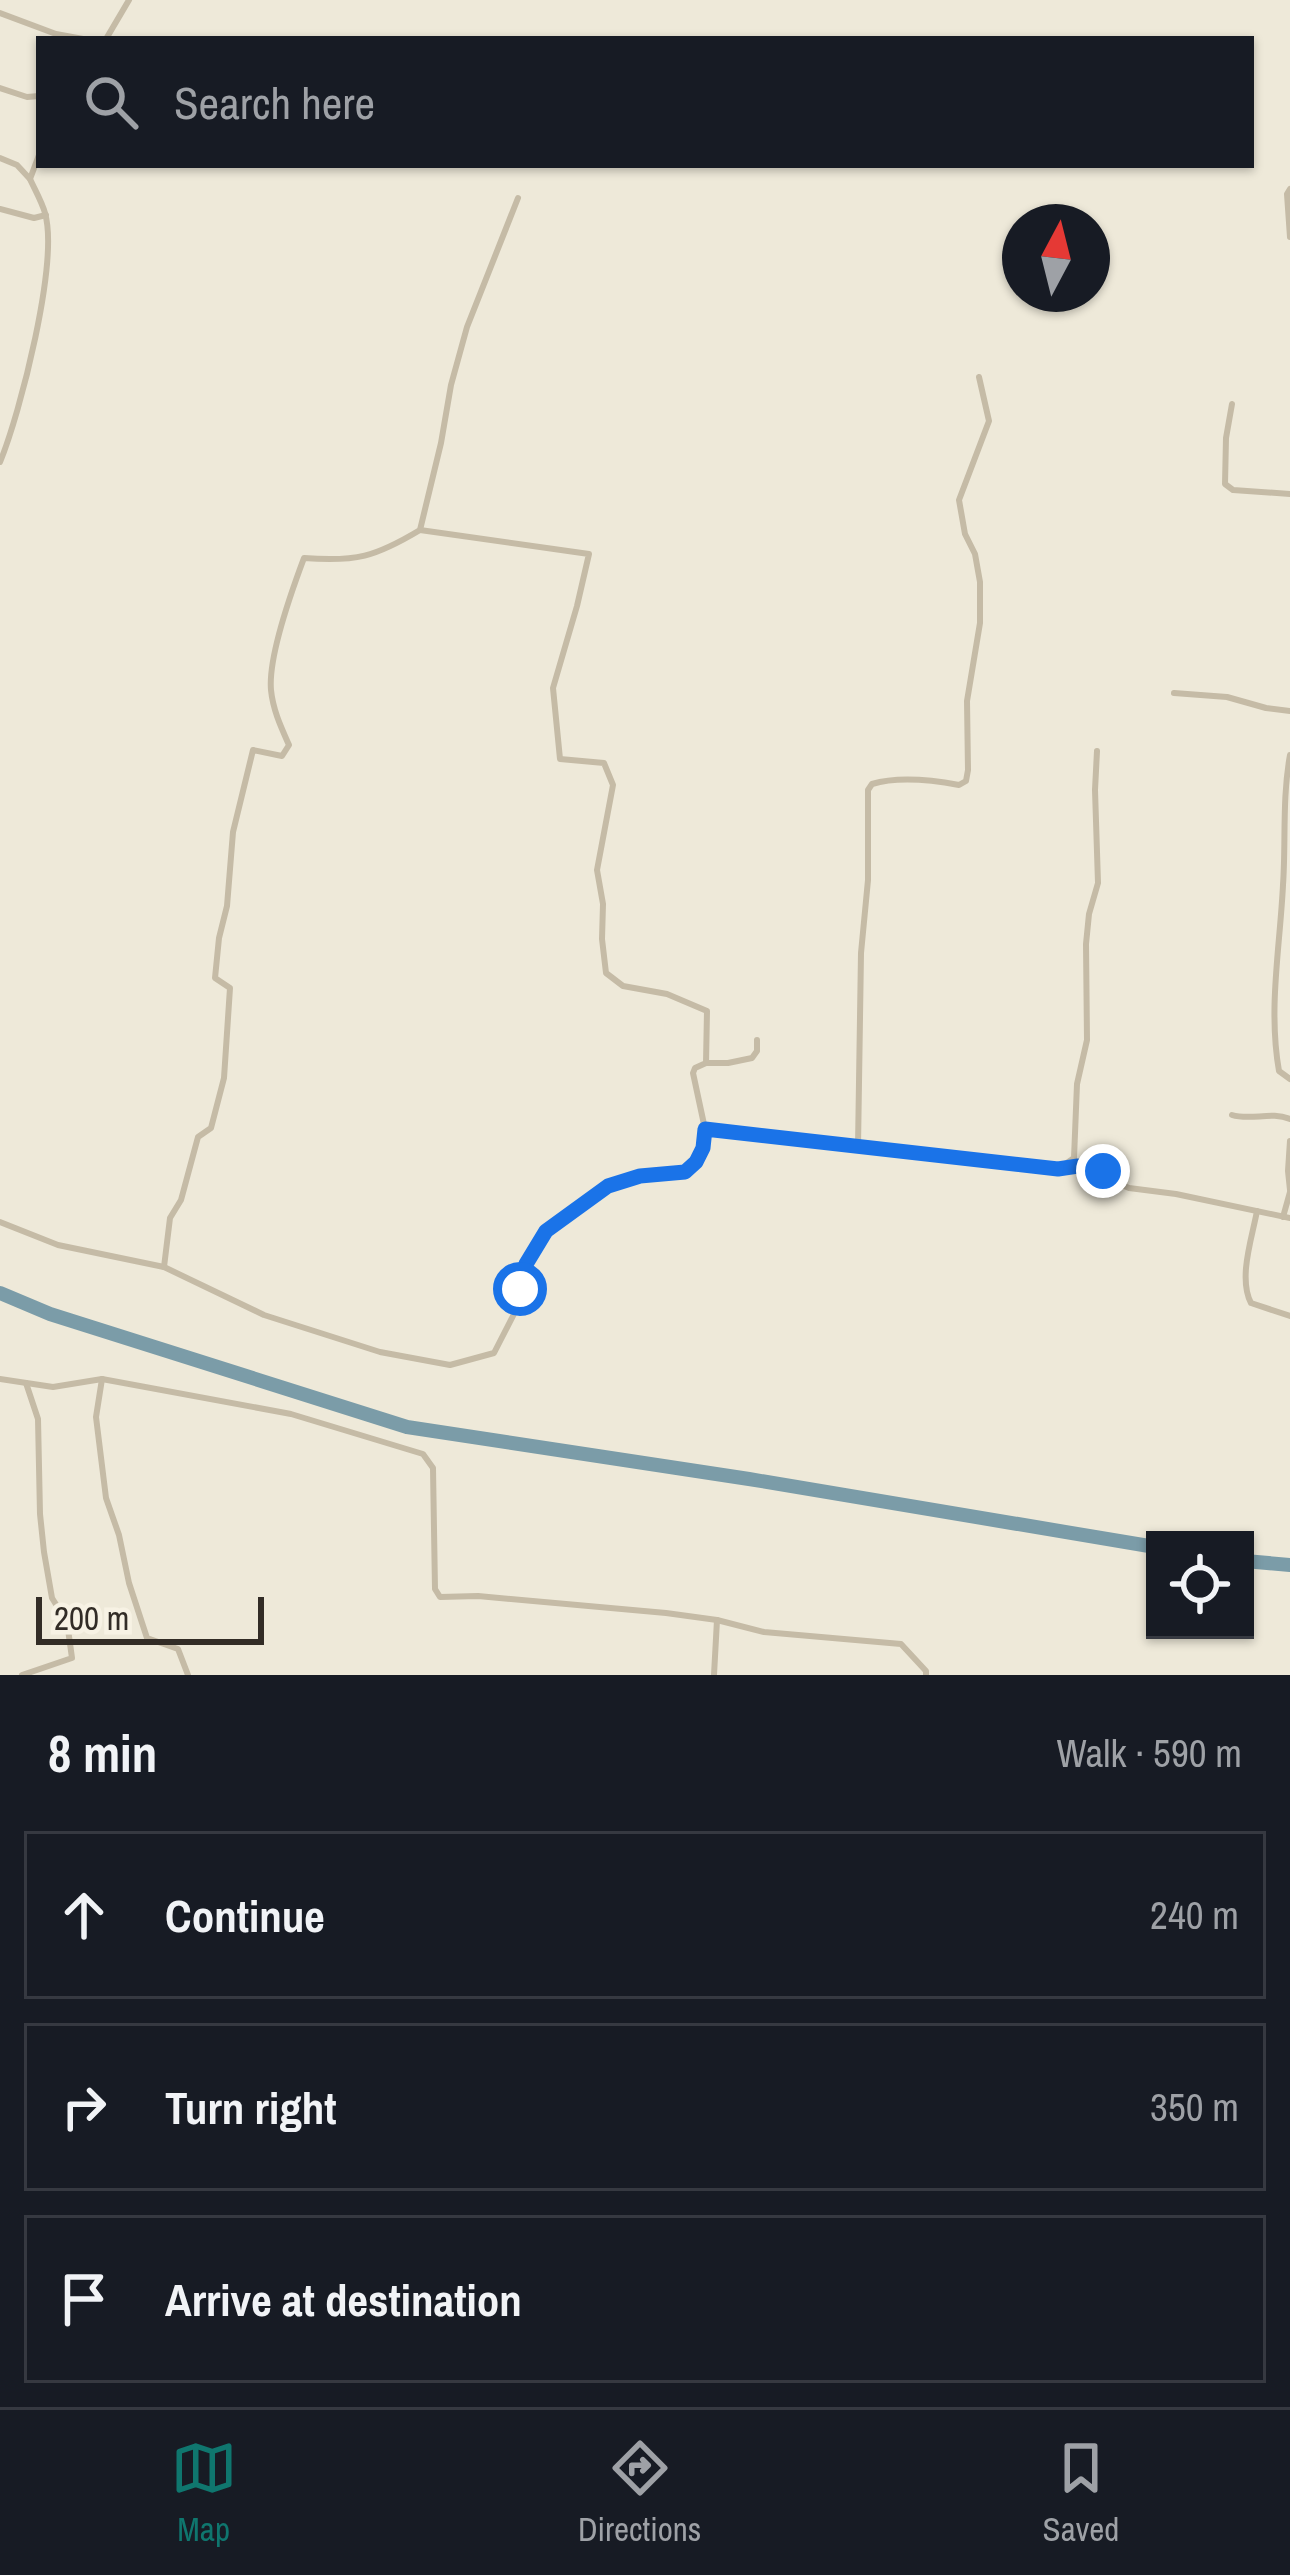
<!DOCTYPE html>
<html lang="en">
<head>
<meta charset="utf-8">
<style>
	body { margin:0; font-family:"Archivo Narrow",sans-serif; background:#242831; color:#f1f3f6 }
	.controls { position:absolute; right:36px; bottom:36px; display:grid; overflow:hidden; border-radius:0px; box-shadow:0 3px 9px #0004 }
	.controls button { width:108px; height:108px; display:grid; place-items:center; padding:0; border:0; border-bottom:3px solid #363941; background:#171b24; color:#f1f3f6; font:60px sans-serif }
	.compass { position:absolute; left:1002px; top:204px; width:108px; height:108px; border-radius:50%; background:#171b24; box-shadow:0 3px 9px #0004; rotate:7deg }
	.scale { position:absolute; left:36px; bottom:30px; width:228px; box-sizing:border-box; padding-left:12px; border:6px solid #322c26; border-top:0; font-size:33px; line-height:42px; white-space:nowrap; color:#322c26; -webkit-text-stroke:9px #f7f2e4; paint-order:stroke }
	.stop { position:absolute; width:36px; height:36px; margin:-27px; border:9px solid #1a73e8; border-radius:50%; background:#fff }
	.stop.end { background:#1a73e8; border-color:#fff; box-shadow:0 3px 12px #0008 }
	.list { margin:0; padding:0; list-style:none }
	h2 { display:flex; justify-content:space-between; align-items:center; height:156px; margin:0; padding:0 48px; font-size:51px }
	h2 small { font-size:39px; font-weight:400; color:#9ea1a6 }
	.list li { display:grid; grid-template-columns:78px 1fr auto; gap:36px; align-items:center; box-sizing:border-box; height:168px; margin:0 24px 24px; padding:0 24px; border:3px solid #363941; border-radius:0px }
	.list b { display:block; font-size:45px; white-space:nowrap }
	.list em { font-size:39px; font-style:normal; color:#9ea1a6 }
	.icon { flex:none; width:66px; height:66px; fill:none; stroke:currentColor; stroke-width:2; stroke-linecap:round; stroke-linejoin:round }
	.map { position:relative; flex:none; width:1290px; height:1675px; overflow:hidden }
	.search { position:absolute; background:#171b24; box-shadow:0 3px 9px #0004; left:36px; right:36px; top:36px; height:132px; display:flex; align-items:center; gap:30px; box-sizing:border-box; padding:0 42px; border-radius:0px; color:#9ea1a6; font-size:45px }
	.sheet { height:732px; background:#171b24 }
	nav { display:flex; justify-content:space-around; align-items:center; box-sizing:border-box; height:168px; border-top:3px solid #363941; background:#171b24; font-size:33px; color:#9ea1a6 }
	nav a { display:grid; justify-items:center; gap:6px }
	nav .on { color:#0f766e }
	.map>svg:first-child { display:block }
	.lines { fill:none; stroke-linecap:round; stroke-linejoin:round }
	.river { stroke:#7b9ca8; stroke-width:14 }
	.street { stroke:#c5bba6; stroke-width:6 }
	.route { stroke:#1a73e8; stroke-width:15 }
</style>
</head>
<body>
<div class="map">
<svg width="1290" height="1675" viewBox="0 0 1290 1675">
	<rect width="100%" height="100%" fill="#eee9d9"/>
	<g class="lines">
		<!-- river -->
		<g class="river">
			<polyline points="0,1293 50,1314 407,1427 749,1479 1155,1547"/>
			<polyline points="1245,1561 1290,1565"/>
		</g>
		<!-- street -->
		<g class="street">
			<polyline points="0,13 56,34 83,39"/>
			<polyline points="106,39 129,0"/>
			<polyline points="0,88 27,97 39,96"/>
			<polyline points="0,158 17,165 30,179"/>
			<polyline points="1290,189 1287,194 1290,237"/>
			<polyline points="0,209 34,218 46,215"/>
			<polyline points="1232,404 1226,438 1225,484 1233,490 1290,494"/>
			<path d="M0,462C20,414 59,262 45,213C42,202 35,190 30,179L39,155"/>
			<polyline points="420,530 589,554 577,606 553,688 560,759 604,763 613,785 597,870 603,904 602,939 606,973 623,986 667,994 707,1011 706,1063 695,1068 693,1073 705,1129"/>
			<polyline points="1174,693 1227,697 1266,708 1290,711"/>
			<path d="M1290,755C1282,799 1286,842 1283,885C1280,947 1268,1009 1279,1071L1290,1079"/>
			<polyline points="706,1063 728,1063 752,1058 757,1051 757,1040"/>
			<path d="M1232,1115C1251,1121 1271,1111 1290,1119"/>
			<polyline points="1290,1141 1288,1171 1290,1190"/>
			<path d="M858,1147L861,953L868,880V790L872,784C899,776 932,780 959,785L966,781L968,770L967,701L980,623V582L975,554L965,534L959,500L989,421L979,377"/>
			<polyline points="1061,1167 1074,1158 1077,1084 1087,1040 1086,944 1089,914 1098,883 1095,790 1097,751"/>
			<path d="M1257,1211C1252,1238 1238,1278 1251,1303L1290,1316"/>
			<polyline points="1283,1217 1290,1192"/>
			<polyline points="0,1222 58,1245 164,1267 264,1315 380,1352 450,1365 494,1353 514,1314 526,1264 546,1231 608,1186 640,1176 684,1172 696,1162 703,1148 705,1129 744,1131 1058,1169 1078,1165 1103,1171 1115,1182 1129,1188 1176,1194 1290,1218"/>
			<path d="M164,1267L170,1218L181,1200L198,1137L211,1128L224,1078L230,988L215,978L219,938L227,906L233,832L253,750L282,756L289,745C281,727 273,710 271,690C268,656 292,590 304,558C356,562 375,557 420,530L441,443L451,385L467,327L518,198"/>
			<polyline points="0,1379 53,1387 102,1379 291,1414 423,1454 433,1468 435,1589 440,1597 478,1596 666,1613 717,1620 764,1632 901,1644 926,1671 926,1675"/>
			<polyline points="102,1379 96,1417 106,1498 119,1535 129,1583 147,1638 178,1649 188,1675"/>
			<polyline points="22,1675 72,1658 67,1622 52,1598 44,1552 40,1514 38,1419 26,1383"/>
			<polyline points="714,1675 717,1620"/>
		</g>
	</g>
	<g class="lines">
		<!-- route -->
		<polyline class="route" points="520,1289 526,1264 546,1231 608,1186 640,1176 685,1172 696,1162 703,1148 705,1129 1058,1169 1078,1166 1103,1171"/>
	</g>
</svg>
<div class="controls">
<button><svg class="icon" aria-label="locate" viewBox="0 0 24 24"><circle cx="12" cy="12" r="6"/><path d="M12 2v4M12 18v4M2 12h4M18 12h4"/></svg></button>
</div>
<svg class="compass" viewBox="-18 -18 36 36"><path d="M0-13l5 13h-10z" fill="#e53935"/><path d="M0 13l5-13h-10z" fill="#9ea1a6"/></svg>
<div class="scale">200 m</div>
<div class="stop" style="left:520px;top:1289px"></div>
<div class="stop end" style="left:1103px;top:1171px"></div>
<div class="search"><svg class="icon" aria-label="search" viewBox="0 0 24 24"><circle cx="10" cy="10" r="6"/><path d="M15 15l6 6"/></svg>Search here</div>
</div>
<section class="sheet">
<h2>8 min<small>Walk · 590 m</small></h2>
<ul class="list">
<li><svg class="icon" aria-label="ahead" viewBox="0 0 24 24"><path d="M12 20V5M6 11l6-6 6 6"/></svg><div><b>Continue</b></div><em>240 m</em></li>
<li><svg class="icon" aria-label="right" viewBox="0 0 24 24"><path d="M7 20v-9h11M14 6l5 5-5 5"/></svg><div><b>Turn right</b></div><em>350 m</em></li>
<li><svg class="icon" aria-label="arrive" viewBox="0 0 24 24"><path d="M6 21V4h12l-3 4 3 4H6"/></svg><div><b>Arrive at destination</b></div></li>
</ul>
</section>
<nav>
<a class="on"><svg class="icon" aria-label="map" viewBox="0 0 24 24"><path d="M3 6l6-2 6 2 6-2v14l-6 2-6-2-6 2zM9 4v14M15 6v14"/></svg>Map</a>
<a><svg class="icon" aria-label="directions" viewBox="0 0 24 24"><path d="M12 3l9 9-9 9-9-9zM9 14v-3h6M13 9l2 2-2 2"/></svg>Directions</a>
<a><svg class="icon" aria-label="saved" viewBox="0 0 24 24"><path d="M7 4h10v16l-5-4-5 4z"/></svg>Saved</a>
</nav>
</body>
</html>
